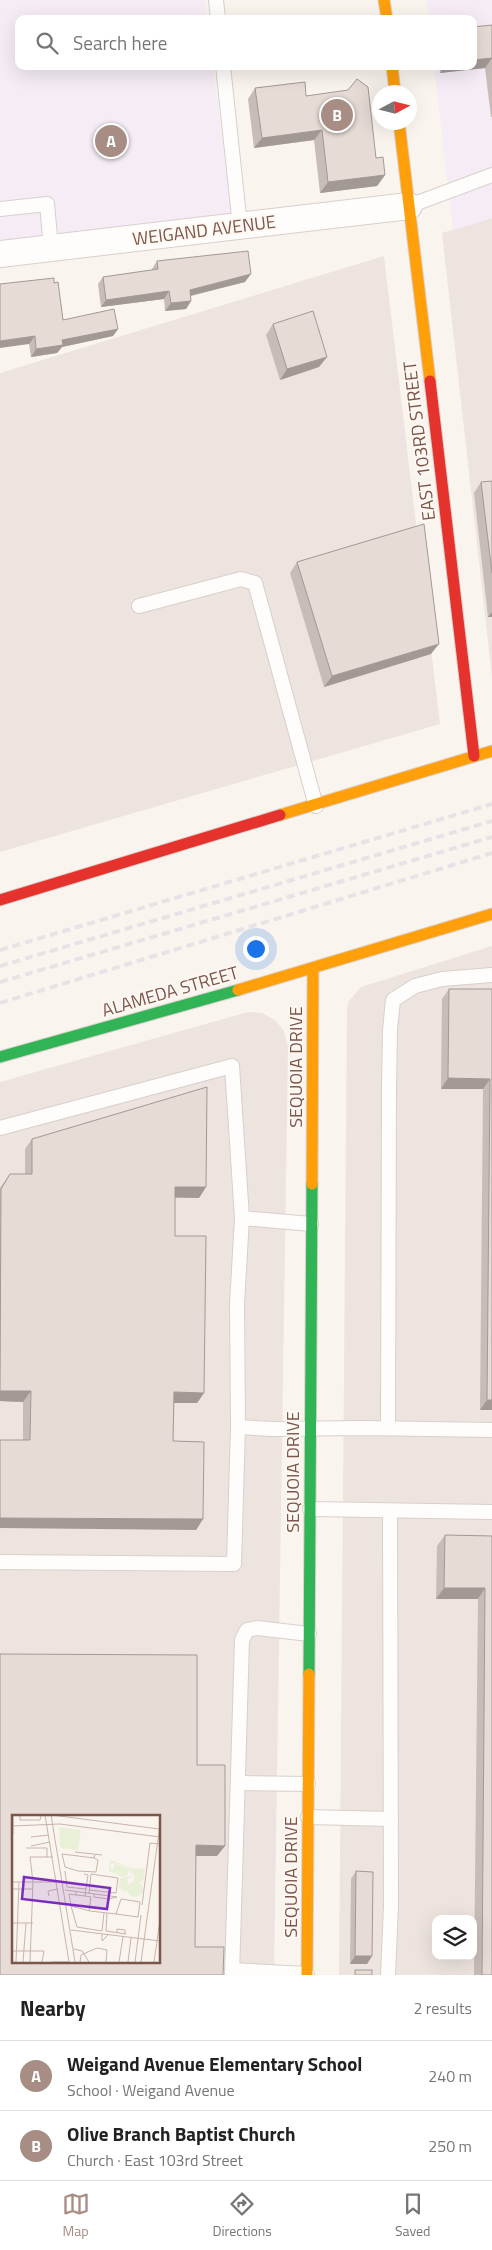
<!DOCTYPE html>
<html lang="en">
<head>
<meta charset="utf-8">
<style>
	body { margin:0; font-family:"Titillium Web",sans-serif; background:#f2f2f2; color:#222 }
	.controls { position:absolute; right:15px; bottom:15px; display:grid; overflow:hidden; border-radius:10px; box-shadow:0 5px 20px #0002 }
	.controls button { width:45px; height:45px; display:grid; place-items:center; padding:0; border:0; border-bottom:1px solid #e0e0e0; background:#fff; color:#222; font:25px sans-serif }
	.compass { position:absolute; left:372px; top:85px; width:45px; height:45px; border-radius:50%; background:#fff; box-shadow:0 5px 20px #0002; rotate:83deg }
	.you { position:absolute; left:255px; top:948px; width:18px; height:18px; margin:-12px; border:4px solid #fff; border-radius:50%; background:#1a73e8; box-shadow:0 0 0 8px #1a73e833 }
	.badge { display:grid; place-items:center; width:32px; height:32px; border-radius:50%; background:#a78d83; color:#fff; font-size:16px; font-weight:700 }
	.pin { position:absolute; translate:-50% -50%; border:2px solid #fff; box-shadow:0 1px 5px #0006 }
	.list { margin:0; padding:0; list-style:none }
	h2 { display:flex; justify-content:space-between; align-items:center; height:65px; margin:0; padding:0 20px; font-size:21px }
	h2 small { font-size:16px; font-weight:400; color:#767676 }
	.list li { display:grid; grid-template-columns:32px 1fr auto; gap:15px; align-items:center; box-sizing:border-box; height:70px; padding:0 20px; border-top:1px solid #e0e0e0 }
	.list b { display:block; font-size:19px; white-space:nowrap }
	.list p { margin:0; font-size:16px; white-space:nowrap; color:#767676 }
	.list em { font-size:16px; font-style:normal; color:#767676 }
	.icon { flex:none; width:28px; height:28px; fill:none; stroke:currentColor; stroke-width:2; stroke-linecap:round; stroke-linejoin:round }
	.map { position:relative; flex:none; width:492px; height:1975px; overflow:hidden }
	.search { position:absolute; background:#fff; box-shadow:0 5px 20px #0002; left:15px; right:15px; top:15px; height:55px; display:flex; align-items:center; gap:12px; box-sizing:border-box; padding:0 18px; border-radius:10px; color:#767676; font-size:19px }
	.sheet { height:205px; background:#fff }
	nav { display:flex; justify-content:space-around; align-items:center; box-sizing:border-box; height:70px; border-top:1px solid #e0e0e0; background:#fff; font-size:14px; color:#767676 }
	nav a { display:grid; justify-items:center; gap:2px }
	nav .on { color:#a78d83 }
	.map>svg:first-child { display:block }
	.industrial { fill:#ede4df; fill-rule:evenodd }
	.education { fill:#f5ecf5 }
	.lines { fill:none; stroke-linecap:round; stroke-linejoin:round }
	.lane-casing { stroke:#d9cfca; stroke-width:16 }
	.street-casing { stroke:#d9cfca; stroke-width:28 }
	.fast-casing { stroke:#dbd0cb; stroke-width:13 }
	.slow-casing { stroke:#dbd0cb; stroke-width:13 }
	.jam-casing { stroke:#dbd0cb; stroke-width:13 }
	.lane { stroke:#fefdfc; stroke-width:14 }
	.street { stroke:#fefdfc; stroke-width:26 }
	.fast { stroke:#30b455; stroke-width:11 }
	.slow { stroke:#ff9f0a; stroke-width:11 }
	.jam { stroke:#e5322d; stroke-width:11 }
	.rail { stroke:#e6e3e6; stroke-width:4; stroke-dasharray:8 5; stroke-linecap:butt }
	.wall { fill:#c7bcb7 }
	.shaded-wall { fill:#a29995 }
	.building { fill:#e7dbd5; stroke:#a29995; fill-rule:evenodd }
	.labels { text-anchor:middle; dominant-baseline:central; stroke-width:4; stroke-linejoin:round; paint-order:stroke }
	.street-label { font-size:18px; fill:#7b564a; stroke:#fff8f2 }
	.inset-road { fill:none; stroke:#c7b5ac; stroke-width:1 }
	.view { fill:#7b2cbf; fill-opacity:0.15; stroke:#7b2cbf; stroke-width:2.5 }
	.inset-edge { fill:none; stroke:#7b564a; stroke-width:2.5 }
</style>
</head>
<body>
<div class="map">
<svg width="492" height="1975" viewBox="0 0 492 1975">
	<rect width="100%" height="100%" fill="#faf4ee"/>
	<!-- industrial -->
	<g class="industrial">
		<polygon points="492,218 492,677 442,233"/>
		<polygon points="384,256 440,724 0,852 0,373"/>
		<path d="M492,946V1975H339L347,1010L348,1002L361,987ZM436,1919H473V1956H436Z"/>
		<path d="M248,1012L262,1013L275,1020L284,1031L288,1047L274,1975H0V1082ZM14,1816H159V1961H14Z"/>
	</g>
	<!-- education -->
	<g class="education">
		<polygon points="0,0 205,0 207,19 19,19 19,66 213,66 232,217 0,244"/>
		<polygon points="427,0 492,0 492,218 453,230 434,66 473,66 473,19 429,19"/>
	</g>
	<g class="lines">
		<defs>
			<g id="lane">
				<polyline points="216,0 218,19"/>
				<polyline points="223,66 240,226"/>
				<polyline points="409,206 492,175"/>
				<polyline points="0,209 47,204 51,248"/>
				<polyline points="139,606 241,579 255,583 316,806"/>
				<polyline points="0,1128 232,1066 242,1218"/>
				<polyline points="311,1224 242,1218 237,1304 238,1427 273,1429 363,1428 492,1430"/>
				<polyline points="388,1428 389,1088 390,1030 393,1000 415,986 442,979 492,975"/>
				<polyline points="310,1509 492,1512"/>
				<polyline points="0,1562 234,1564 238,1427"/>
				<polyline points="238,1783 308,1784"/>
				<polyline points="308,1817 391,1819"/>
				<polyline points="232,1970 307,1974"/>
				<polyline points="232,1975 242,1640 247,1630 257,1628 309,1634"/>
				<polyline points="388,1975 391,1906 390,1511"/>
			</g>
			<polyline id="street" points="0,254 409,206"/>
			<g id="fast">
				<polyline points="0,1057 238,990"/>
				<polyline points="309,1674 312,1184"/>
			</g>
			<g id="slow">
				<polyline points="384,0 387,19"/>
				<polyline points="392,66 395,92"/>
				<polyline points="399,122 430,381"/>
				<polyline points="280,815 492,751"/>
				<polyline points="238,990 492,914"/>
				<polyline points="312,1184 313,969"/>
				<polyline points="307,1975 309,1674"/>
			</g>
			<g id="jam">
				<polyline points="430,381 474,756"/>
				<polyline points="0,900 280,815"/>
			</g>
		</defs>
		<!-- lane casing -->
		<use href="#lane" class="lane-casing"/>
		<!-- street casing -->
		<use href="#street" class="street-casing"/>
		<!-- fast casing -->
		<use href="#fast" class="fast-casing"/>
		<!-- slow casing -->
		<use href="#slow" class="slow-casing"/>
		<!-- jam casing -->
		<use href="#jam" class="jam-casing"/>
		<!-- lane -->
		<use href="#lane" class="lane"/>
		<!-- street -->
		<use href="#street" class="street"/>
		<!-- fast -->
		<use href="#fast" class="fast"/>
		<!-- slow -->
		<use href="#slow" class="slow"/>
		<!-- jam -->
		<use href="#jam" class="jam"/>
		<!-- rail -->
		<g class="rail">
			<polyline points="0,950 492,804"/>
			<polyline points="0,966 492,821"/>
			<polyline points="0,982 492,837"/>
			<polyline points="0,1003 492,853"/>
		</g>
	</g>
	<!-- wall -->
	<g class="wall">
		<polygon points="492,25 492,117 491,117 485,68 440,73 440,66 473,66"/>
		<polygon points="255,88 306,96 376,158 385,175 377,186 320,193 314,140 254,148 248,99"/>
		<polygon points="157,261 245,282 191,296 191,301 186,309 165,311 164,299 101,307 98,284 103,277 152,270 152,269"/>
		<polygon points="54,283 63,320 118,329 113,336 62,347 57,353 31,357 29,344"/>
		<polygon points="273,324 319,367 280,380 266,335"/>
		<polygon points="492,481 492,617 488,617 474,493 481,482"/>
		<polygon points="297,562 431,654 324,687 290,573"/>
		<polygon points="449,989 492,989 492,1410 480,1410 483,1089 441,1089 442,999"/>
		<polygon points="32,1139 206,1187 199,1198 175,1198 175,1236 204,1393 197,1403 174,1403 173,1441 203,1519 196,1530 23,1440 23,1402 0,1401 0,1188 10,1174 25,1174 25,1149"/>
		<polygon points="445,1535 492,1536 492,1975 474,1975 478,1599 436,1599 437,1546"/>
		<polygon points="356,1871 372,1956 367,1964 350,1964 351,1879"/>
	</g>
	<!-- shaded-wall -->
	<g class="shaded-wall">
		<polygon points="492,58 485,68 440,73 445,66 473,66 473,60"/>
		<polygon points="322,130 314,140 254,148 262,138"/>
		<polygon points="385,175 377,186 320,193 328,182"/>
		<polygon points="251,274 245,282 185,297 190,290"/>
		<polygon points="169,291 164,299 101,307 106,300"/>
		<polygon points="191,301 186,309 165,311 171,303"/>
		<polygon points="118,329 113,336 62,347 57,353 31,357 36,349 62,340"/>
		<polygon points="35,336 29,344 0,348 0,341"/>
		<polygon points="327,357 319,367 280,380 287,369"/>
		<polygon points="492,612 492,617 488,617"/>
		<polygon points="439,644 431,654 324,687 332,676"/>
		<polygon points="448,1078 490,1079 483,1089 441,1089"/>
		<polygon points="175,1187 206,1187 199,1198 168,1197"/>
		<polygon points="0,1391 31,1391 23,1402 0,1401"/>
		<polygon points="174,1392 204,1393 197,1403 166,1403"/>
		<polygon points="487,1400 492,1400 492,1410 480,1410"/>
		<polygon points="0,1518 203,1519 196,1530 0,1528"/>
		<polygon points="444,1588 485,1588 478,1599 436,1599"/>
		<polygon points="196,1845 225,1846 217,1856 189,1856"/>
		<polygon points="355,1956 372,1956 367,1964 350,1964"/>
	</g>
	<!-- building -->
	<g class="building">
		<polygon points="492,25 492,59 492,58 473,60 473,27"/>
		<polygon points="357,79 368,87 376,158 383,157 385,175 328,182 322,130 262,138 255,88 305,82 306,96 348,90"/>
		<polygon points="248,251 251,274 190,290 191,301 171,303 169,291 106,300 103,277 158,269 157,261"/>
		<polygon points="54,278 54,283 58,282 63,320 114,309 118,329 62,340 63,345 36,349 35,336 0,341 0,284"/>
		<polygon points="313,311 327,357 287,369 273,324"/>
		<polygon points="492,481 492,573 481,482"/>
		<polygon points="424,524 439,644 332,676 297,562"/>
		<polygon points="449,989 492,989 492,1400 487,1400 490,1079 448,1078"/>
		<polygon points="207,1087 206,1187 175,1187 175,1236 206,1236 204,1393 174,1392 173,1441 204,1442 203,1519 0,1518 0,1440 30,1440 31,1391 0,1391 1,1189 10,1174 32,1174 32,1139"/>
		<polygon points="445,1535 492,1536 492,1975 482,1975 485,1588 444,1588"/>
		<path d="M0,1654L197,1655V1765H225V1846L196,1845L195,1947H224L223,1975H0ZM14,1816H159V1961H14Z"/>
		<polygon points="356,1871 373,1872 372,1956 355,1956"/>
		<rect x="355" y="1970" width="17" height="5"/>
	</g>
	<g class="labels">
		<!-- street labels -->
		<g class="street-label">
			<text transform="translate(204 230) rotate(-7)">WEIGAND AVENUE</text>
			<text transform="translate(419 441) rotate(-97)">EAST 103RD STREET</text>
			<text transform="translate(170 991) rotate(-16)">ALAMEDA STREET</text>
			<text transform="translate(295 1067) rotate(-90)">SEQUOIA DRIVE</text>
			<text transform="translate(292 1472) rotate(-90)">SEQUOIA DRIVE</text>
			<text transform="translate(290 1877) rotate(-90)">SEQUOIA DRIVE</text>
		</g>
	</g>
	<!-- overview -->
	<g transform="translate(12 1815)">
		<rect width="148" height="148" fill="#faf4ee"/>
		<path d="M47,12L69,15L66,35L48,33ZM98,45L123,54L133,53L131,67L122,66V55L121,60L116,64L115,76H111L107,73L108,63H113L97,56ZM102,48L118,53L120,60L116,62L100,56L98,50ZM103,49L118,54L115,61L100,56ZM115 74a8 8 0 1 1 16 0a8 8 0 1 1-16 0Z" fill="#e9f0d8" fill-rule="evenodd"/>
		<path class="inset-road" d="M8,0V5H28L29,0M33,0L57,147M39,0L63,147M40,0L147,14M0,11L48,9L148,22M1,19V0M19,22L37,20M19,31L38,27M14,33H35V42M63,37L90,40M82,43L86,45L84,57L66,56L53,52L50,39L82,43L83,40M53,56L55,72L74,74M0,67H45M0,74H21M53,75L105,82M64,77V80L73,81L76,60L72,59M77,78L79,59L106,63L104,78L77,75M82,79V82L96,84L105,82M64,80L57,79L59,91L78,96L104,99L109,84L128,87L126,102L104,99M37,81L36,76L46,74M73,81L79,82L77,96M130,90L138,28L148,29M59,91L65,112L90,116L92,98M95,98L94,116L114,119M0,108H21M59,115L148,126M105,118V114L113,115V119M90,119V126L96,120M62,134L70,136L77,147M0,136H32L30,147M4,147L7,67M11,147L14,108M18,147L21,67L18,42H41M40,147H57M68,147L69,140L85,133L95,135L94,147M107,147L111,122M116,147L119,123M123,147L129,100M129,147L148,10M142,147L148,105"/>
		<path class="view" d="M12,62L98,73L95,94L10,84Z"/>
		<rect width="148" height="148" class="inset-edge"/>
	</g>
</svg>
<div class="controls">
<button><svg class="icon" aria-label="layers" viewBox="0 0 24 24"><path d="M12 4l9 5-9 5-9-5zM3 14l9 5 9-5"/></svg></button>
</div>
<svg class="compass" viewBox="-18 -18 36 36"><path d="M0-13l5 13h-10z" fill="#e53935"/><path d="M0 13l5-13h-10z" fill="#767676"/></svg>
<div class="you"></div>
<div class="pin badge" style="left:111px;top:141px">A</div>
<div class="pin badge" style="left:337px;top:115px">B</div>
<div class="search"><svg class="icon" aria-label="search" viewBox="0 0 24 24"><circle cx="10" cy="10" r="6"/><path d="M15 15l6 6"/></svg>Search here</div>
</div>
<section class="sheet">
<h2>Nearby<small>2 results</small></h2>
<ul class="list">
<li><span class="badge">A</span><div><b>Weigand Avenue Elementary School</b><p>School · Weigand Avenue</p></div><em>240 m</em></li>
<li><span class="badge">B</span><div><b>Olive Branch Baptist Church</b><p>Church · East 103rd Street</p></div><em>250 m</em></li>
</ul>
</section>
<nav>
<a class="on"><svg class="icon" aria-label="map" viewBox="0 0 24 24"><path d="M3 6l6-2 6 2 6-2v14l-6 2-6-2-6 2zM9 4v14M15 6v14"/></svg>Map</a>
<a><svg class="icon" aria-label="directions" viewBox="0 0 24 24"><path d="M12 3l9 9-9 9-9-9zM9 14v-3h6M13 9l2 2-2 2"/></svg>Directions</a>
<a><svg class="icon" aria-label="saved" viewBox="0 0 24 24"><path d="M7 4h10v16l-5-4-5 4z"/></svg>Saved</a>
</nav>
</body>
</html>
